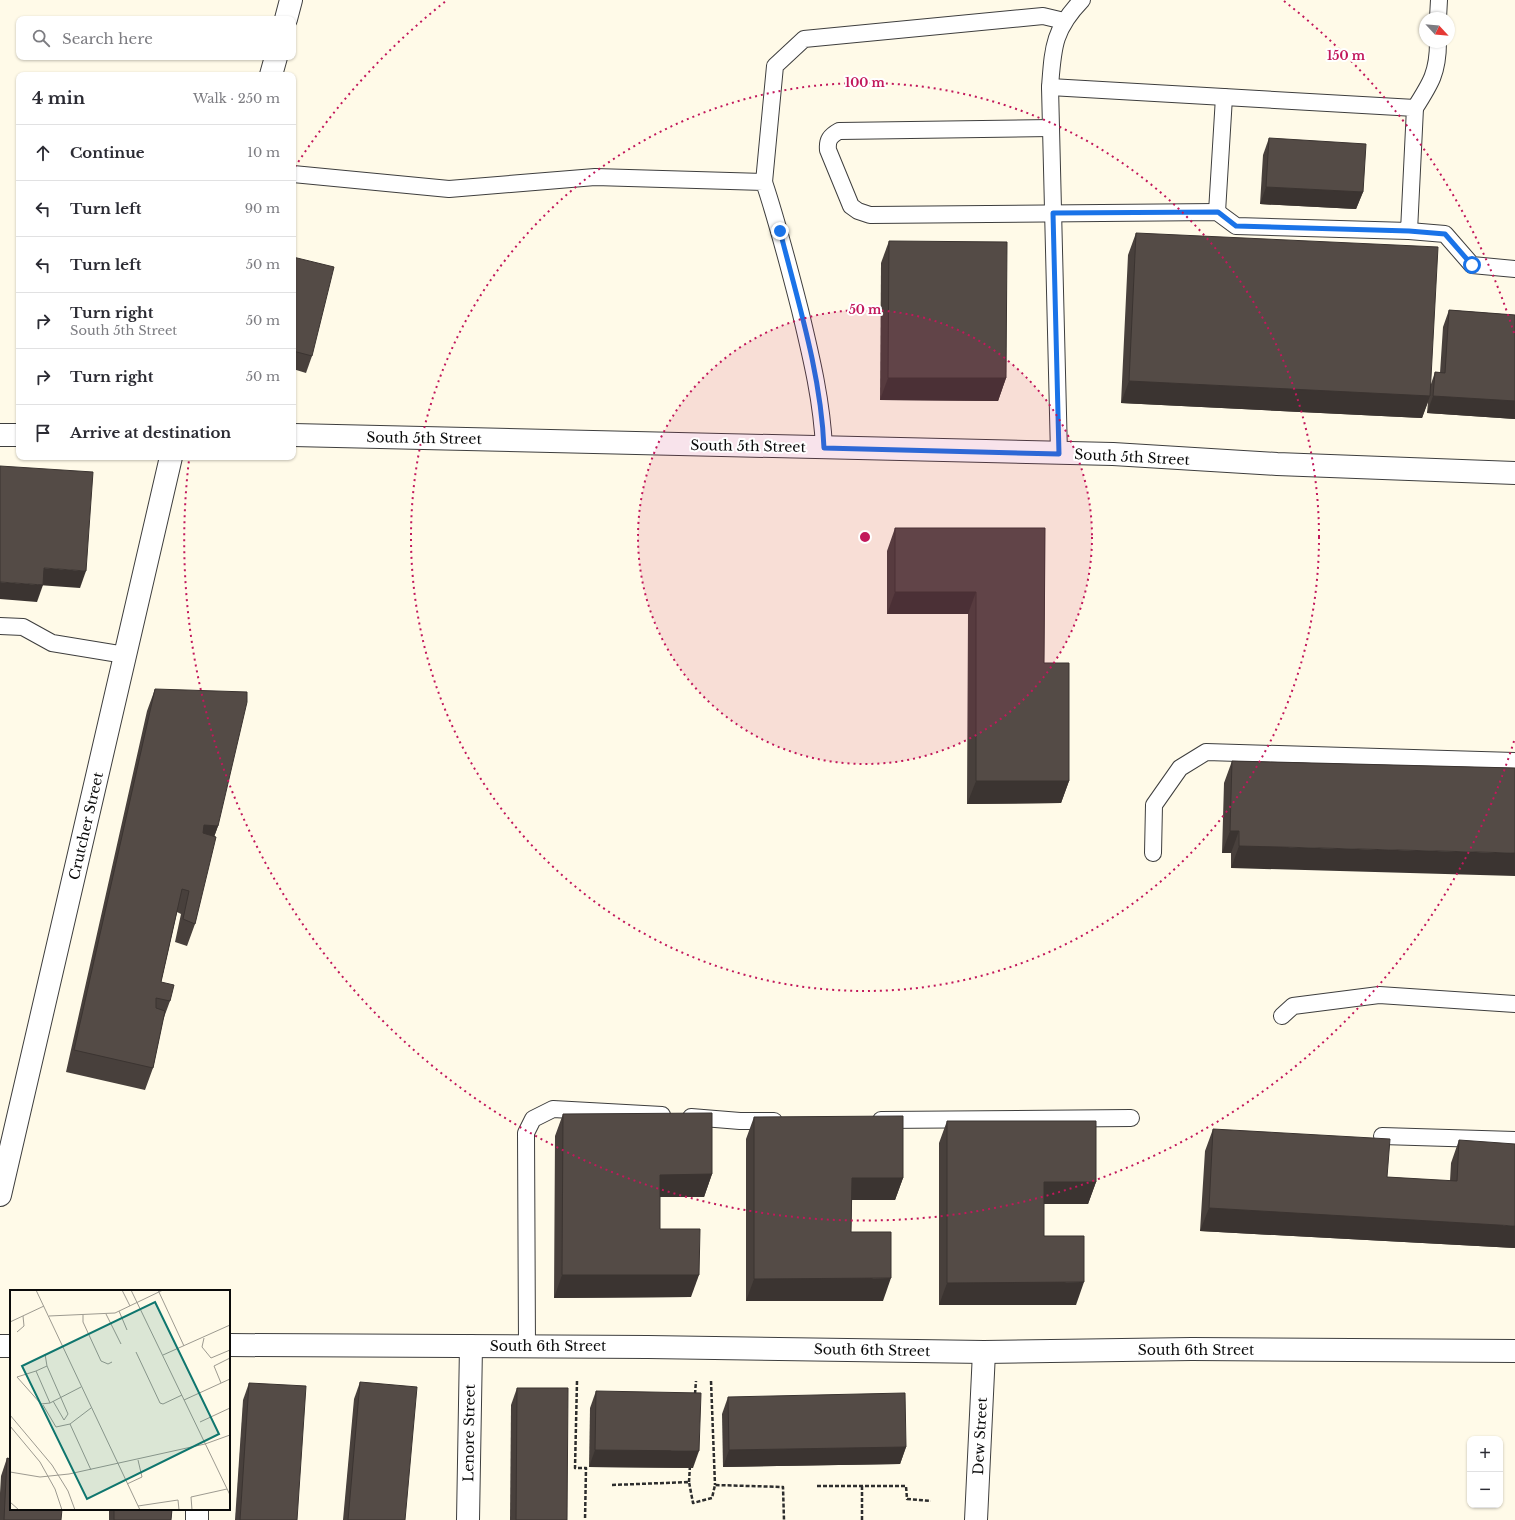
<!DOCTYPE html>
<html lang="en">
<head>
<meta charset="utf-8">
<style>
	body { margin:0; font-family:"Libre Baskerville",serif; background:#f2f2f3; color:#2b2b33 }
	.controls { position:absolute; right:12px; bottom:12px; display:grid; overflow:hidden; border-radius:8px; box-shadow:0 1px 3px #0004 }
	.controls button { width:36px; height:36px; display:grid; place-items:center; padding:0; border:0; border-bottom:1px solid #e1e1e2; background:#fff; color:#2b2b33; font:20px sans-serif }
	.compass { position:absolute; left:1419px; top:12px; width:36px; height:36px; border-radius:50%; background:#fff; box-shadow:0 1px 3px #0004; rotate:116deg }
	.stop { position:absolute; width:12px; height:12px; margin:-9px; border:3px solid #1a73e8; border-radius:50%; background:#fff }
	.stop.end { background:#1a73e8; border-color:#fff; box-shadow:0 1px 4px #0008 }
	.list { margin:0; padding:0; list-style:none }
	h2 { display:flex; justify-content:space-between; align-items:center; height:52px; margin:0; padding:0 16px; font-size:17px }
	h2 small { font-size:13px; font-weight:400; color:#7c7c81 }
	.list li { display:grid; grid-template-columns:26px 1fr auto; gap:12px; align-items:center; box-sizing:border-box; height:56px; padding:0 16px; border-top:1px solid #e1e1e2 }
	.list b { display:block; font-size:15px; white-space:nowrap }
	.list p { margin:0; font-size:13px; white-space:nowrap; color:#7c7c81 }
	.list em { font-size:13px; font-style:normal; color:#7c7c81 }
	.icon { flex:none; width:22px; height:22px; fill:none; stroke:currentColor; stroke-width:2; stroke-linecap:round; stroke-linejoin:round }
	.map { position:relative; flex:none; width:1515px; height:1520px; overflow:hidden }
	.search { position:absolute; background:#fff; box-shadow:0 1px 3px #0004; left:16px; top:16px; width:280px; height:44px; display:flex; align-items:center; gap:10px; box-sizing:border-box; padding:0 14px; border-radius:8px; color:#7c7c81; font-size:15px }
	.panel { position:absolute; background:#fff; box-shadow:0 1px 3px #0004; left:16px; top:72px; width:280px; height:388px; border-radius:8px }
	.map>svg:first-child { display:block }
	.lines { fill:none; stroke-linecap:round; stroke-linejoin:round }
	.lane-casing { stroke:#3e3e3e; stroke-width:18 }
	.street-casing { stroke:#3e3e3e; stroke-width:24 }
	.path { stroke:#2d2d2d; stroke-width:2.5; stroke-dasharray:4 2; stroke-linecap:butt }
	.lane { stroke:#fff; stroke-width:16 }
	.street { stroke:#fff; stroke-width:22 }
	.wall { fill:#48403c }
	.shaded-wall { fill:#3b3431 }
	.building { fill:#544b46; stroke:#3b3431 }
	.route { stroke:#1a73e8; stroke-width:5 }
	.ring { fill:none; stroke:#c2185b; stroke-width:2; stroke-dasharray:2 4 }
	.labels { text-anchor:middle; dominant-baseline:central; stroke-width:4; stroke-linejoin:round; paint-order:stroke }
	.street-label { font-size:14px; fill:#0b0b0b; stroke:#fff }
	.inset-road { fill:none; stroke:#9d9a90; stroke-width:1 }
	.view { fill:#0f766e; fill-opacity:0.15; stroke:#0f766e; stroke-width:2 }
	.inset-edge { fill:none; stroke:#0b0b0b; stroke-width:2 }
	.centre { fill:#c2185b; stroke:#fff; stroke-width:2 }
	.ring-label { font-size:12px; text-anchor:middle; font-weight:bold; fill:#c2185b; stroke:#fff; stroke-width:4; stroke-linejoin:round; paint-order:stroke }
</style>
</head>
<body>
<div class="map">
<svg width="1515" height="1520" viewBox="0 0 1515 1520">
	<rect width="100%" height="100%" fill="#fffae8"/>
	<g class="lines">
		<defs>
			<g id="lane">
				<polyline points="1438,18 1439,0"/>
				<path d="M1050,87L1415,108L1409,231L1236,226L1217,212L870,215L858,211L851,206L828,150C827,140 830,136 839,131L1051,128"/>
				<path d="M1415,108C1431,83 1438,72 1438,42"/>
				<path d="M293,174L449,189L595,177L764,182C778,224 789,267 800,310C811,356 822,401 824,448"/>
				<polyline points="764,182 775,66 804,39 1043,16 1064,21"/>
				<polyline points="1217,212 1224,97"/>
				<polyline points="1409,231 1445,234 1472,265 1515,269"/>
				<path d="M1059,454L1050,87C1053,48 1053,30 1082,0"/>
				<polyline points="0,626 23,627 52,643 125,655"/>
				<polyline points="1153,853 1154,805 1180,768 1206,752 1515,761"/>
				<polyline points="1282,1016 1293,1006 1379,995 1515,1004"/>
				<polyline points="691,1117 740,1121 774,1121"/>
				<polyline points="881,1120 1131,1118"/>
				<polyline points="1382,1136 1515,1140"/>
				<polyline points="527,1346 526,1133 533,1119 553,1109 662,1115"/>
			</g>
			<g id="street">
				<polyline points="286,19 291,0"/>
				<polyline points="271,75 276,57"/>
				<polyline points="0,435 19,435"/>
				<polyline points="293,435 1113,454 1277,464 1515,473"/>
				<polyline points="0,1195 171,457"/>
				<polyline points="229,1345 648,1347 984,1352 1192,1349 1515,1351"/>
				<polyline points="0,1346 11,1346"/>
				<polyline points="197,1520 197,1509"/>
				<polyline points="468,1520 471,1346"/>
				<polyline points="976,1520 984,1352"/>
			</g>
		</defs>
		<!-- lane casing -->
		<use href="#lane" class="lane-casing"/>
		<!-- street casing -->
		<use href="#street" class="street-casing"/>
		<!-- path -->
		<g class="path">
			<polyline points="577,1381 575,1468 586,1468 585,1520"/>
			<polyline points="711,1381 715,1485"/>
			<polyline points="695,1394 696,1381"/>
			<polyline points="689,1482 690,1465"/>
			<polyline points="612,1485 689,1482 693,1503 712,1498 715,1485 783,1487 784,1520"/>
			<polyline points="817,1486 906,1486 907,1499 931,1501"/>
			<polyline points="862,1520 862,1486"/>
		</g>
		<!-- lane -->
		<use href="#lane" class="lane"/>
		<!-- street -->
		<use href="#street" class="street"/>
	</g>
	<!-- wall -->
	<g class="wall">
		<polygon points="1269,138 1363,192 1356,209 1260,204 1263,155"/>
		<polygon points="1136,233 1431,384 1435,372 1440,373 1443,327 1449,310 1515,315 1515,419 1427,413 1428,402 1422,418 1121,403 1128,255"/>
		<polygon points="889,241 1006,378 998,401 880,400 881,263"/>
		<polygon points="293,257 312,356 306,373 293,369"/>
		<polygon points="895,528 1045,528 1044,663 1069,781 1061,803 967,804 968,614 887,614 887,551"/>
		<polygon points="155,689 218,826 214,837 195,924 187,946 175,942 181,914 177,912 161,982 170,1001 163,1020 153,1068 145,1090 66,1072 147,711"/>
		<polygon points="1232,761 1515,768 1231,868 1231,853 1222,853 1224,783"/>
		<polygon points="563,1114 712,1174 704,1197 660,1197 660,1229 691,1297 554,1298 555,1136"/>
		<polygon points="754,1117 903,1178 895,1200 852,1200 851,1232 883,1301 746,1301 746,1139"/>
		<polygon points="947,1121 1096,1182 1088,1204 1044,1204 1044,1236 1076,1305 939,1305 939,1143"/>
		<polygon points="1213,1129 1387,1177 1450,1181 1451,1163 1459,1140 1515,1248 1200,1231 1205,1151"/>
		<polygon points="360,1382 405,1520 343,1520 354,1399"/>
		<polygon points="249,1383 297,1520 235,1520 243,1400"/>
		<polygon points="517,1388 567,1520 510,1520 511,1405"/>
		<polygon points="596,1391 693,1468 589,1467 590,1408"/>
		<polygon points="728,1397 906,1447 900,1464 723,1467 722,1414"/>
		<polygon points="11,1436 11,1509 61,1520 0,1520 0,1493 1,1476 7,1458 10,1459"/>
		<polygon points="109,1509 172,1509 171,1520 109,1520"/>
	</g>
	<!-- shaded-wall -->
	<g class="shaded-wall">
		<polygon points="1266,187 1363,192 1356,209 1260,204"/>
		<polygon points="888,378 1006,378 998,401 880,400"/>
		<polygon points="1129,381 1430,396 1422,418 1121,403"/>
		<polygon points="1433,396 1515,401 1515,419 1427,413"/>
		<polygon points="44,568 86,571 80,588 38,585"/>
		<polygon points="0,582 43,585 37,602 0,599"/>
		<polygon points="895,592 976,592 968,614 887,614"/>
		<polygon points="976,781 1069,781 1061,803 967,804"/>
		<polygon points="204,825 218,826 210,848 196,847"/>
		<polygon points="1230,831 1239,831 1231,853 1222,853"/>
		<polygon points="1239,846 1515,853 1515,876 1231,868"/>
		<polygon points="712,1174 704,1197 652,1197 660,1175"/>
		<polygon points="852,1178 903,1178 895,1200 844,1200"/>
		<polygon points="1044,1182 1096,1182 1088,1204 1036,1204"/>
		<polygon points="1209,1208 1515,1226 1515,1248 1200,1231"/>
		<polygon points="562,1275 699,1275 691,1297 554,1298"/>
		<polygon points="891,1278 883,1301 746,1301 754,1279"/>
		<polygon points="1084,1282 1076,1305 939,1305 947,1283"/>
		<polygon points="906,1447 900,1464 723,1467 729,1450"/>
		<polygon points="595,1450 699,1451 693,1468 589,1467"/>
	</g>
	<!-- building -->
	<g class="building">
		<polygon points="1269,138 1366,144 1363,192 1266,187"/>
		<polygon points="1136,233 1438,247 1430,396 1129,381"/>
		<polygon points="889,241 1007,242 1006,378 888,378"/>
		<polygon points="293,257 334,267 312,356 293,351"/>
		<polygon points="1449,310 1515,315 1515,401 1433,396 1435,372 1445,373"/>
		<polygon points="0,466 93,472 86,571 44,568 43,585 0,582"/>
		<polygon points="895,528 1045,528 1044,663 1069,663 1069,781 976,781 976,592 895,592"/>
		<polygon points="155,689 247,692 247,702 218,826 204,825 203,833 216,837 195,924 183,919 189,891 182,889 161,982 174,985 170,1001 156,998 156,1008 165,1011 153,1068 74,1050"/>
		<polygon points="1232,761 1515,768 1515,853 1239,846 1239,831 1230,831"/>
		<polygon points="712,1113 712,1174 660,1175 660,1229 700,1229 699,1275 562,1275 563,1114"/>
		<polygon points="903,1116 903,1178 852,1178 851,1232 891,1232 891,1278 754,1279 754,1117"/>
		<polygon points="947,1121 1096,1121 1096,1182 1044,1182 1044,1236 1084,1236 1084,1282 947,1283"/>
		<polygon points="1213,1129 1390,1139 1387,1177 1457,1181 1459,1140 1515,1144 1515,1226 1209,1208"/>
		<polygon points="360,1382 417,1387 405,1520 348,1520"/>
		<polygon points="249,1383 306,1386 297,1520 240,1520"/>
		<polygon points="517,1388 568,1388 567,1520 516,1520"/>
		<polygon points="596,1391 701,1393 699,1451 595,1450"/>
		<polygon points="905,1393 906,1447 729,1450 728,1397"/>
		<polygon points="7,1458 11,1459 11,1509 62,1509 61,1520 4,1520"/>
		<polygon points="114,1509 172,1509 171,1520 114,1520"/>
	</g>
	<g class="lines">
		<!-- route -->
		<path class="route" d="M780,231C798,302 821,374 824,448L1059,454L1053,213L1218,212L1236,226L1409,231L1445,234L1472,265"/>
	</g>
	<!-- distance rings -->
	<circle cx="865" cy="537" r="227" fill="#c2185b" fill-opacity=".12"/>
	<g class="ring">
		<circle cx="865" cy="537" r="227"/>
		<circle cx="865" cy="537" r="454"/>
		<path d="M1514 741A680 680 0 0 1 189 460M295 167A680 680 0 0 1 446 1M1284 1A680 680 0 0 1 1514 333"/>
	</g>
	<g class="labels">
		<!-- street labels -->
		<g class="street-label">
			<text transform="translate(424 438) rotate(1)">South 5th Street</text>
			<text transform="translate(748 446) rotate(1)">South 5th Street</text>
			<text transform="translate(1132 457) rotate(3)">South 5th Street</text>
			<text transform="translate(86 826) rotate(-77)">Crutcher Street</text>
			<text x="548" y="1346">South 6th Street</text>
			<text transform="translate(872 1350) rotate(1)">South 6th Street</text>
			<text x="1196" y="1350">South 6th Street</text>
			<text transform="translate(469 1433) rotate(-89)">Lenore Street</text>
			<text transform="translate(980 1436) rotate(-87)">Dew Street</text>
		</g>
	</g>
	<!-- overview -->
	<g transform="translate(10 1290)">
		<rect width="220" height="220" fill="#fffae8"/>
		<path class="inset-road" d="M26,0L130,220M112,0L120,16M121,0L220,205M148,0L174,56M109,21L117,40M96,24L111,54M73,25V32L91,71L98,74L102,72M39,26L105,23L153,0M0,32L34,16M7,42L14,36L13,26M194,48L192,57L201,68L220,60M126,62L150,113L153,114L172,105M35,64L37,76M153,65L220,35M26,81L7,87L31,114L40,113L71,97M211,93L204,76L220,68M174,110L220,89M40,113L26,81L37,76L58,124L54,130L43,111M33,115L46,137L60,134M81,118L60,134L81,180M0,125L42,175L58,201L65,220M190,132L220,118M0,136L30,172L45,199L52,220M0,182L30,187L59,184L195,154L220,145M117,194L132,187L128,170M0,212L9,220M128,216L168,210L169,220M182,220L181,207L217,199"/>
		<path class="view" d="M145,12L209,144L77,209L12,76Z"/>
		<rect width="220" height="220" class="inset-edge"/>
	</g>
	<circle cx="865" cy="537" r="6" class="centre"/>
	<g class="ring-label">
		<text x="1346" y="60">150 m</text>
		<text x="865" y="87">100 m</text>
		<text x="865" y="314">50 m</text>
	</g>
</svg>
<div class="controls">
<button>+</button>
<button>−</button>
</div>
<svg class="compass" viewBox="-18 -18 36 36"><path d="M0-13l5 13h-10z" fill="#e53935"/><path d="M0 13l5-13h-10z" fill="#7c7c81"/></svg>
<div class="stop" style="left:1472px;top:265px"></div>
<div class="stop end" style="left:780px;top:231px"></div>
<div class="search"><svg class="icon" aria-label="search" viewBox="0 0 24 24"><circle cx="10" cy="10" r="6"/><path d="M15 15l6 6"/></svg>Search here</div>
<section class="panel">
<h2>4 min<small>Walk · 250 m</small></h2>
<ul class="list">
<li><svg class="icon" aria-label="ahead" viewBox="0 0 24 24"><path d="M12 20V5M6 11l6-6 6 6"/></svg><div><b>Continue</b></div><em>10 m</em></li>
<li><svg class="icon" aria-label="left" viewBox="0 0 24 24"><path d="M17 20v-9H6M10 6l-5 5 5 5"/></svg><div><b>Turn left</b></div><em>90 m</em></li>
<li><svg class="icon" aria-label="left" viewBox="0 0 24 24"><path d="M17 20v-9H6M10 6l-5 5 5 5"/></svg><div><b>Turn left</b></div><em>50 m</em></li>
<li><svg class="icon" aria-label="right" viewBox="0 0 24 24"><path d="M7 20v-9h11M14 6l5 5-5 5"/></svg><div><b>Turn right</b><p>South 5th Street</p></div><em>50 m</em></li>
<li><svg class="icon" aria-label="right" viewBox="0 0 24 24"><path d="M7 20v-9h11M14 6l5 5-5 5"/></svg><div><b>Turn right</b></div><em>50 m</em></li>
<li><svg class="icon" aria-label="arrive" viewBox="0 0 24 24"><path d="M6 21V4h12l-3 4 3 4H6"/></svg><div><b>Arrive at destination</b></div></li>
</ul>
</section>
</div>
</body>
</html>
